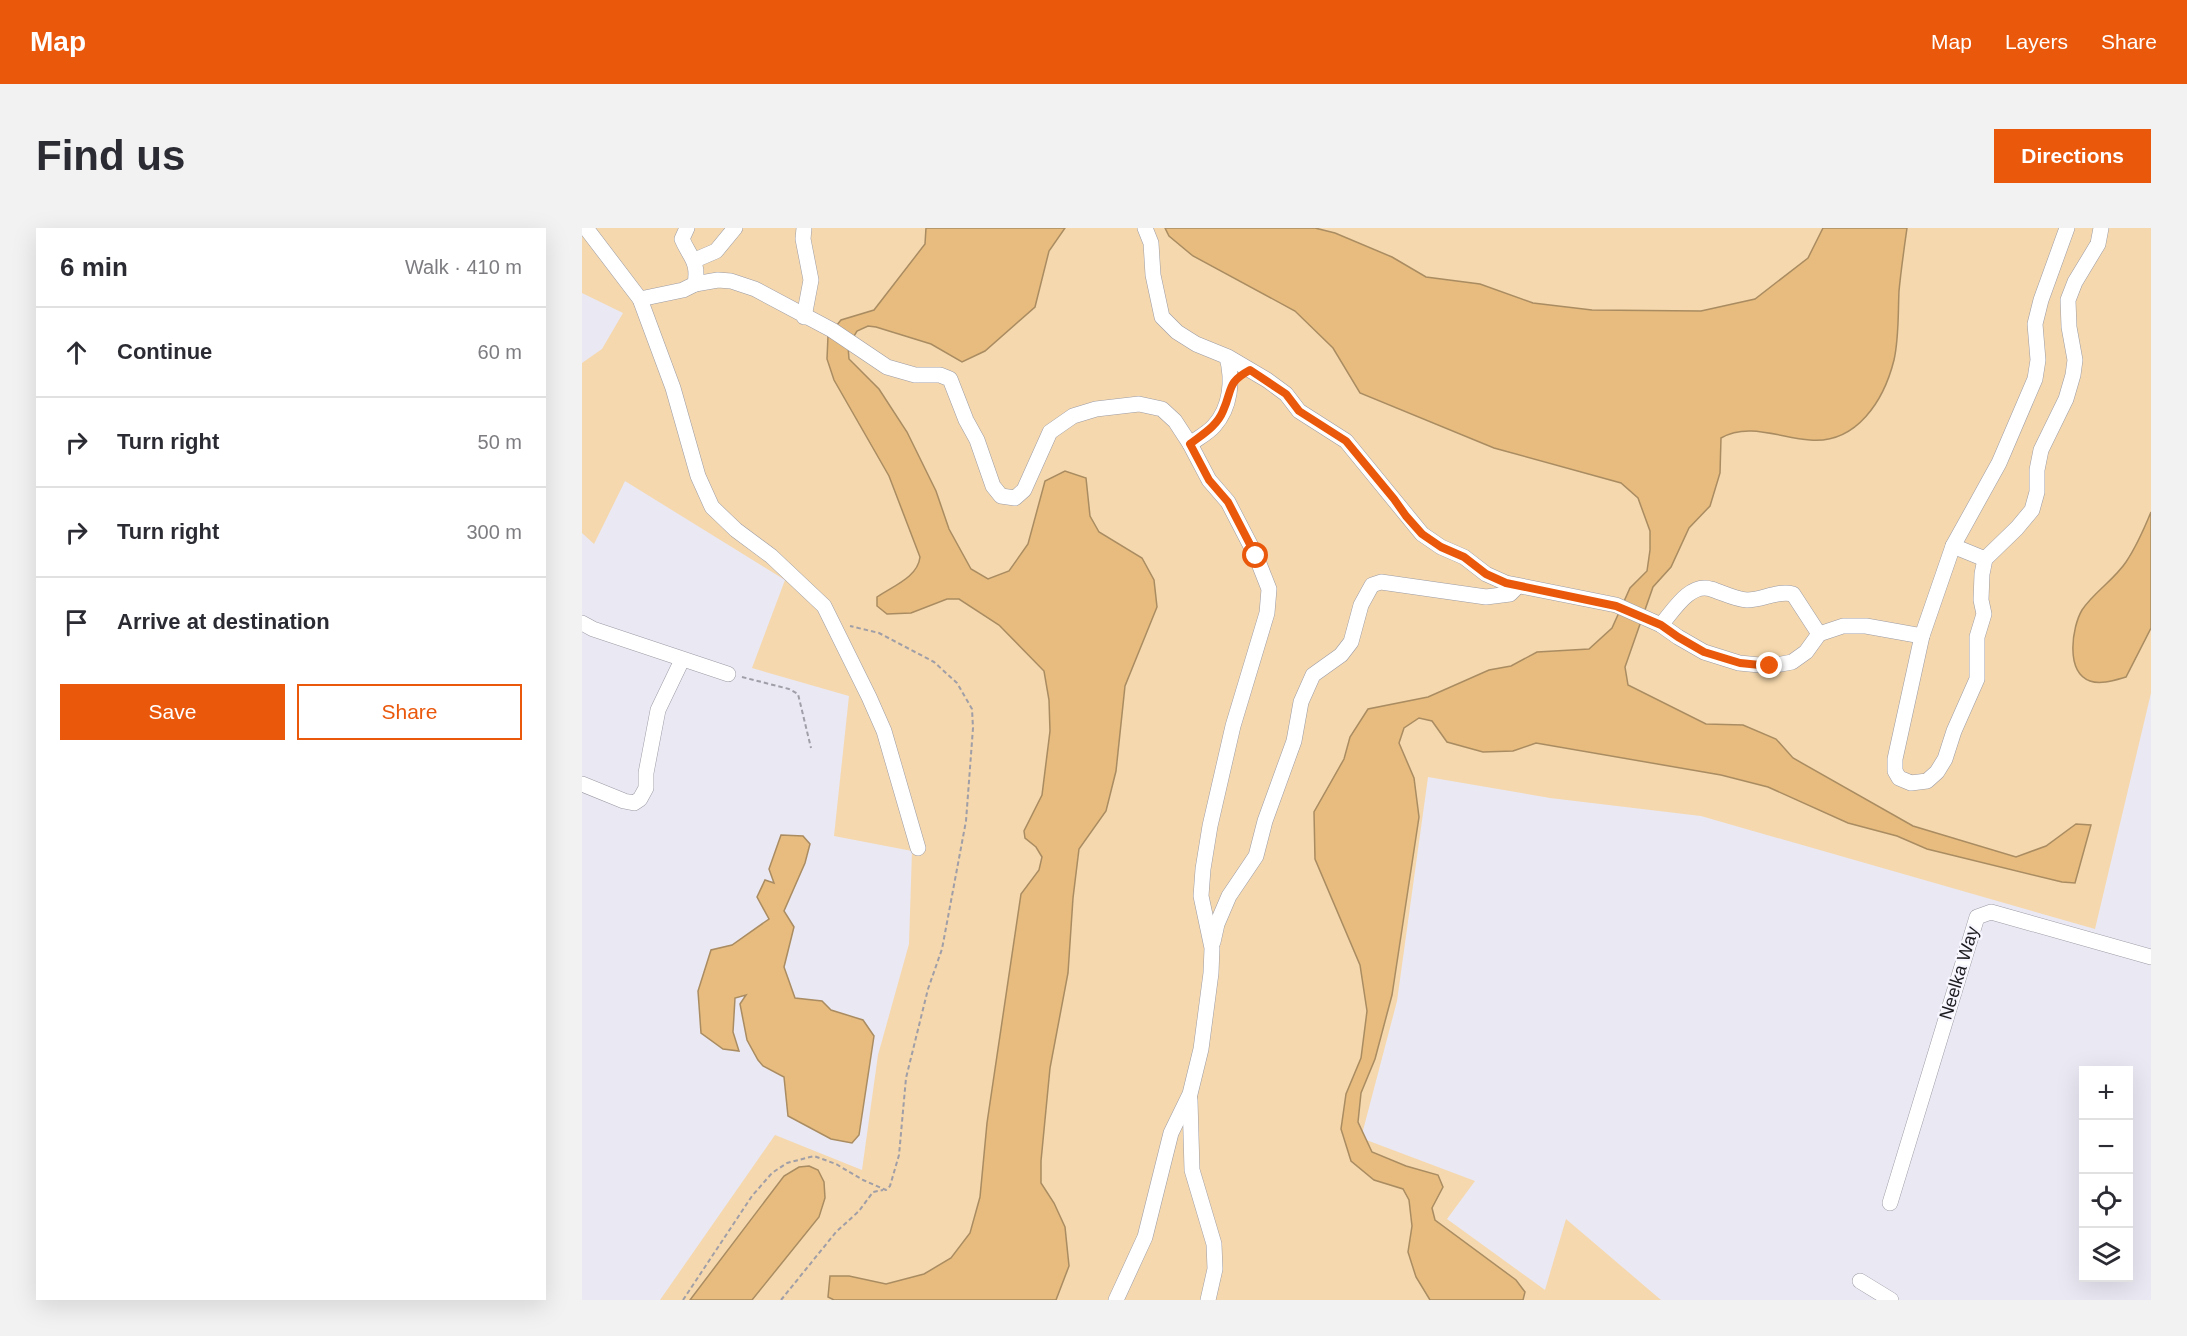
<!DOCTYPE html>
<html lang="en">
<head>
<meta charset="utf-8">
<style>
	body { margin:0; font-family:Arial,sans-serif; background:#f2f2f3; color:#2b2b33 }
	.controls { position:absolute; right:18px; bottom:18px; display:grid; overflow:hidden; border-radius:0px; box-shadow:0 6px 24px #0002 }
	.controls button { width:54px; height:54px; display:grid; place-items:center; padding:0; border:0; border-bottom:2px solid #e1e1e2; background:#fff; color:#2b2b33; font:30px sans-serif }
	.stop { position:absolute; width:18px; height:18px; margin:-14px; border:4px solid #ea580c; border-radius:50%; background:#fff }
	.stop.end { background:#ea580c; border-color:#fff; box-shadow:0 2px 6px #0008 }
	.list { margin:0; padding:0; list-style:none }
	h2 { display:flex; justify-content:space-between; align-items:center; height:78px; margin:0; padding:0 24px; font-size:26px }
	h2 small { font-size:20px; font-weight:400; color:#7c7c81 }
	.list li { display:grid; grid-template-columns:39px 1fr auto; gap:18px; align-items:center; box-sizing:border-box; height:90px; padding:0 24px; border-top:2px solid #e1e1e2 }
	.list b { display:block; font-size:22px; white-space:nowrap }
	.list em { font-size:20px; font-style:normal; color:#7c7c81 }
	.actions { display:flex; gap:12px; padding:18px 24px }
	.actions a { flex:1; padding:14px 0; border:2px solid #ea580c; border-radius:0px; text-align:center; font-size:21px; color:#ea580c }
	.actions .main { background:#ea580c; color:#fff }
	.icon { flex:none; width:33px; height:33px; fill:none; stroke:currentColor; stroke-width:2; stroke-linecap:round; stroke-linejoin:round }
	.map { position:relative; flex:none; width:1569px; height:1072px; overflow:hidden; border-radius:0px }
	header { display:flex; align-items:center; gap:36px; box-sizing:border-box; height:84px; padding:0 30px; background:#ea580c; color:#fff }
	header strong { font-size:28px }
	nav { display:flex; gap:33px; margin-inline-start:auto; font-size:21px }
	.intro { display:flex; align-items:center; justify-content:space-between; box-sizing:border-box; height:144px; padding:0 36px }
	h1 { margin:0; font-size:42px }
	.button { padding:15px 27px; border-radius:0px; background:#ea580c; color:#fff; font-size:21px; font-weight:700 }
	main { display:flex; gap:36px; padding:0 36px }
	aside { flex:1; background:#fff; border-radius:0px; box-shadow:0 6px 24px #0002 }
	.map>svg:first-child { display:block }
	.green { fill:#f5d8ad }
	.water { fill:#e7bc7e; stroke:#aa8c62; stroke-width:1.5 }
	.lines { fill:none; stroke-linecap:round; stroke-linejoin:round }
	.minor-casing { stroke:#9c9ba5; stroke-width:16 }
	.path { stroke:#a09ea7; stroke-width:2; stroke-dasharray:4.5 3; stroke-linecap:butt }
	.minor { stroke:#fff; stroke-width:15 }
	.route { stroke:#ea580c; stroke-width:8 }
	.labels { text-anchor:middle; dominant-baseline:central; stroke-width:4.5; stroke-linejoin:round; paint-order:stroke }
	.street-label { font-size:18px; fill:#1c1b1f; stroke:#f7f6ff }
</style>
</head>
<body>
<header>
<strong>Map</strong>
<nav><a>Map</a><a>Layers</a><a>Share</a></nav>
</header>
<div class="intro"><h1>Find us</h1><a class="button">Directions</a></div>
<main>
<aside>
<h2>6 min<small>Walk · 410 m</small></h2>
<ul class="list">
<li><svg class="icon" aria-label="ahead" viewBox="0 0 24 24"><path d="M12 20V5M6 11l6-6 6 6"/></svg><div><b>Continue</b></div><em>60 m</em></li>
<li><svg class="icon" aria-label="right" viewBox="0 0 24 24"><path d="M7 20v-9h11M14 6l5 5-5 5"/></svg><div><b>Turn right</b></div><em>50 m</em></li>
<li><svg class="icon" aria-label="right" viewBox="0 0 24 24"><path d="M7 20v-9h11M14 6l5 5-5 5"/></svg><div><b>Turn right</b></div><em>300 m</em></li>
<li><svg class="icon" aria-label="arrive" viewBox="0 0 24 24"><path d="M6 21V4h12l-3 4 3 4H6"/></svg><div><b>Arrive at destination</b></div></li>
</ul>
<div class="actions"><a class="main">Save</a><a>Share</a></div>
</aside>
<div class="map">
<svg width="1569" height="1072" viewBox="0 0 1569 1072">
	<rect width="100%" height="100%" fill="#eae8f3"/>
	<!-- green -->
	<polygon class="green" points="0,0 1569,0 1569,465 1513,701 1119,588 968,570 846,549 815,773 779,910 893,953 865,991 963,1062 984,991 1079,1072 78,1072 193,907 280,942 296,827 327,716 330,623 252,608 267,468 170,440 203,352 43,253 12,316 0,305 0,135 20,121 41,85 0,65"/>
	<!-- water -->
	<g class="water">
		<path d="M344,0H483L467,23L453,79L403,123L380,134L349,116L294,99L286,98L275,103L266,118L267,131L297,161L325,204L354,263L367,301L389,341L406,351L427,343L446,316L463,253L483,243L504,250L508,288L517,304L560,330L572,352L575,379L543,458L534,543L524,583L497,621L491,670L486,745L468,840L459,933V955L472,975L483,999L487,1038L474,1072H252L246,1069L248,1048H267L304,1056L342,1046L369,1030L388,1005L398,969L405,895L439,666L457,642L460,629L454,619L443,610L442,603L460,567L468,503L467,472L462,443L417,397L377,371H365L329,385L305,386L295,378V369C311,358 336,349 338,329L307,248L252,152L245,131L246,108L259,92L292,82L343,16Z"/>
		<path d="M583,0H733L753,5L810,29L844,49L898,56L951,75L1010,82L1119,83L1173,71L1226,30L1241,0H1325C1322,21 1319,42 1317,63C1316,85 1317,110 1312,132C1302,172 1275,216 1228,212C1199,210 1166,194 1139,210L1138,245L1128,278L1107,300L1089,339L1071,359L1043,439L1046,457L1124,496L1161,497L1194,511L1211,530L1331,598L1434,629L1464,618L1494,596L1509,597L1493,655L1480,654L1345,621L1315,608L1266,595L1186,559L1139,547L954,515L931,523L901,524L865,514L850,493L837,490L822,500L817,515L832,550L837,589L810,767L793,831L779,865L776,894L790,924L824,938L856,947L861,959L850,980L853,992L934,1052L943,1064L941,1072H848L834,1049L826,1024L830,998L827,972L821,961L792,952L769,933L759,901L764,866L779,830L785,783L778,737L733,631L732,584L762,531L768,509L786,481L846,469L907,442L929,438L955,424L1007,421L1030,400L1048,360L1065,343L1068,322V303L1056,270L1039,255L912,220L778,165L751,120L713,83L611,28L587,8Z"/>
		<path d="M1569,284V400L1544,449C1533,452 1519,457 1508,453C1483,444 1490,399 1500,382C1512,364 1532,352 1544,334C1554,319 1562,301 1569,284Z"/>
		<polygon points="199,607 221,608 228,616 223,635 202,683 212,699 202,739 213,770 240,773 249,782 281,792 292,808 277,907 270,915 249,911 206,888 202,849 181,838 176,832 165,812 158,776 164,767 153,770 151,804 157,823 141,821 119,805 116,763 129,722 150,717 187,691 175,669 183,652 192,655 187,641"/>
		<polygon points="227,938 236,942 242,954 243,970 237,989 170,1072 108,1072 202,948 217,939"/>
	</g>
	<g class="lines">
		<defs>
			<g id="minor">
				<polyline points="4,0 58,71 91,160 116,248 130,279 154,302 189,328 242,378 287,469 302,503 336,620"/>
				<polyline points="563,0 569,15 571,47 580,89 595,104 614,116 646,129 685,152 704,166 717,183 764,213 840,306 859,319 882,329 904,346 924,355 1034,377 1079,397 1096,409 1122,424 1157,435 1188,438 1210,434 1224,424 1237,406 1261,398 1284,398 1340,408"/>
				<polyline points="1485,0 1459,72 1453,96 1456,132 1453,151 1417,235 1371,318 1340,408 1313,531 1313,543 1317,550 1329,555 1345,553 1355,544 1363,531 1372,503 1395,451 1395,409 1402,386 1399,372 1400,346 1403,331 1435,300 1450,282 1455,264 1455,242 1459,222 1484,171 1491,147 1493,132 1487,99 1486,72 1493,54 1516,16 1519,0"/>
				<polyline points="113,32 134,23 153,0"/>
				<polyline points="113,56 136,52 149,53 173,61 250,102 305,139 333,147 358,147 368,151 384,192 395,212 411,258 419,268 433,270 442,262 468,204 491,188 514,181 557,176 580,181 593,193 608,216 627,252 646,274 674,328 687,361 685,385 651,498 628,598 621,641 619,668 630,720 629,745 619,821 608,866 589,905 563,1009 534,1072"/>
				<path d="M58,71L101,62L113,56C117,33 108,30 100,11L105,0"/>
				<polyline points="222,89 229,52 221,11 222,0"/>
				<path d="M608,216C616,210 626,205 632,198C649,179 651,152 645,129"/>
				<polyline points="1371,318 1403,331"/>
				<polyline points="0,395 11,401 146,446"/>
				<path d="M1079,397C1091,383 1108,354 1129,361C1142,365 1152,371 1165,372C1181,372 1195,362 1211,366L1237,406"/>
				<polyline points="0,556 42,573 52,575 58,571 64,560 64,545 76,482 100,432"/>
				<polyline points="631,714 635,696 647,668 674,628 683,593 712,513 719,474 731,447 759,427 769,414 779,377 790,357 799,354 904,369 928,366 936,358"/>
				<polyline points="608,872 610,942 632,1016 633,1041 626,1072"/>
				<polyline points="1308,975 1395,689 1409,684 1569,729"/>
				<polyline points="1278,1053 1309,1072"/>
			</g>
		</defs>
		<!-- minor casing -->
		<use href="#minor" class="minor-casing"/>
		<!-- path -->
		<g class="path">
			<polyline points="160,449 207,461 216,466 229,520"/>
			<polyline points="101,1072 170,968 190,945 205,935 232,928 254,936 281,952 304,962 308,958 317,927 324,850 346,761 360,721 384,593 391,500 390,481 375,455 352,434 297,405 268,398"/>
			<polyline points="199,1072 254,1004 277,983 291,964 301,962"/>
		</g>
		<!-- minor -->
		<use href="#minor" class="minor"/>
	</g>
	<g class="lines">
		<!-- route -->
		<path class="route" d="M674,328L646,274L627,252L608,216C621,206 635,198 641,183C651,161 644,155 668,142L704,166L717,183L764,213L812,271L824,288L840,306L859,319L882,329L904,346L924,355L1034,378L1079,397L1096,409L1122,424L1158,435L1188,438"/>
	</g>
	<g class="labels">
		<!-- street labels -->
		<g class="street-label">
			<text transform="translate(1377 745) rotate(-73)">Neelka Way</text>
		</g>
	</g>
</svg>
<div class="controls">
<button>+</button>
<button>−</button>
<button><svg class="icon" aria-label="locate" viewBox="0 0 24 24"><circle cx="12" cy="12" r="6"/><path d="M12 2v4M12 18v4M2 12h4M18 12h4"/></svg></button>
<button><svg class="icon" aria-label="layers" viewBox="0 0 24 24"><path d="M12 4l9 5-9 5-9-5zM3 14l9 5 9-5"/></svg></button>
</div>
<div class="stop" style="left:674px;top:328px"></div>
<div class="stop end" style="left:1188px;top:438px"></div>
</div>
</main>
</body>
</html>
